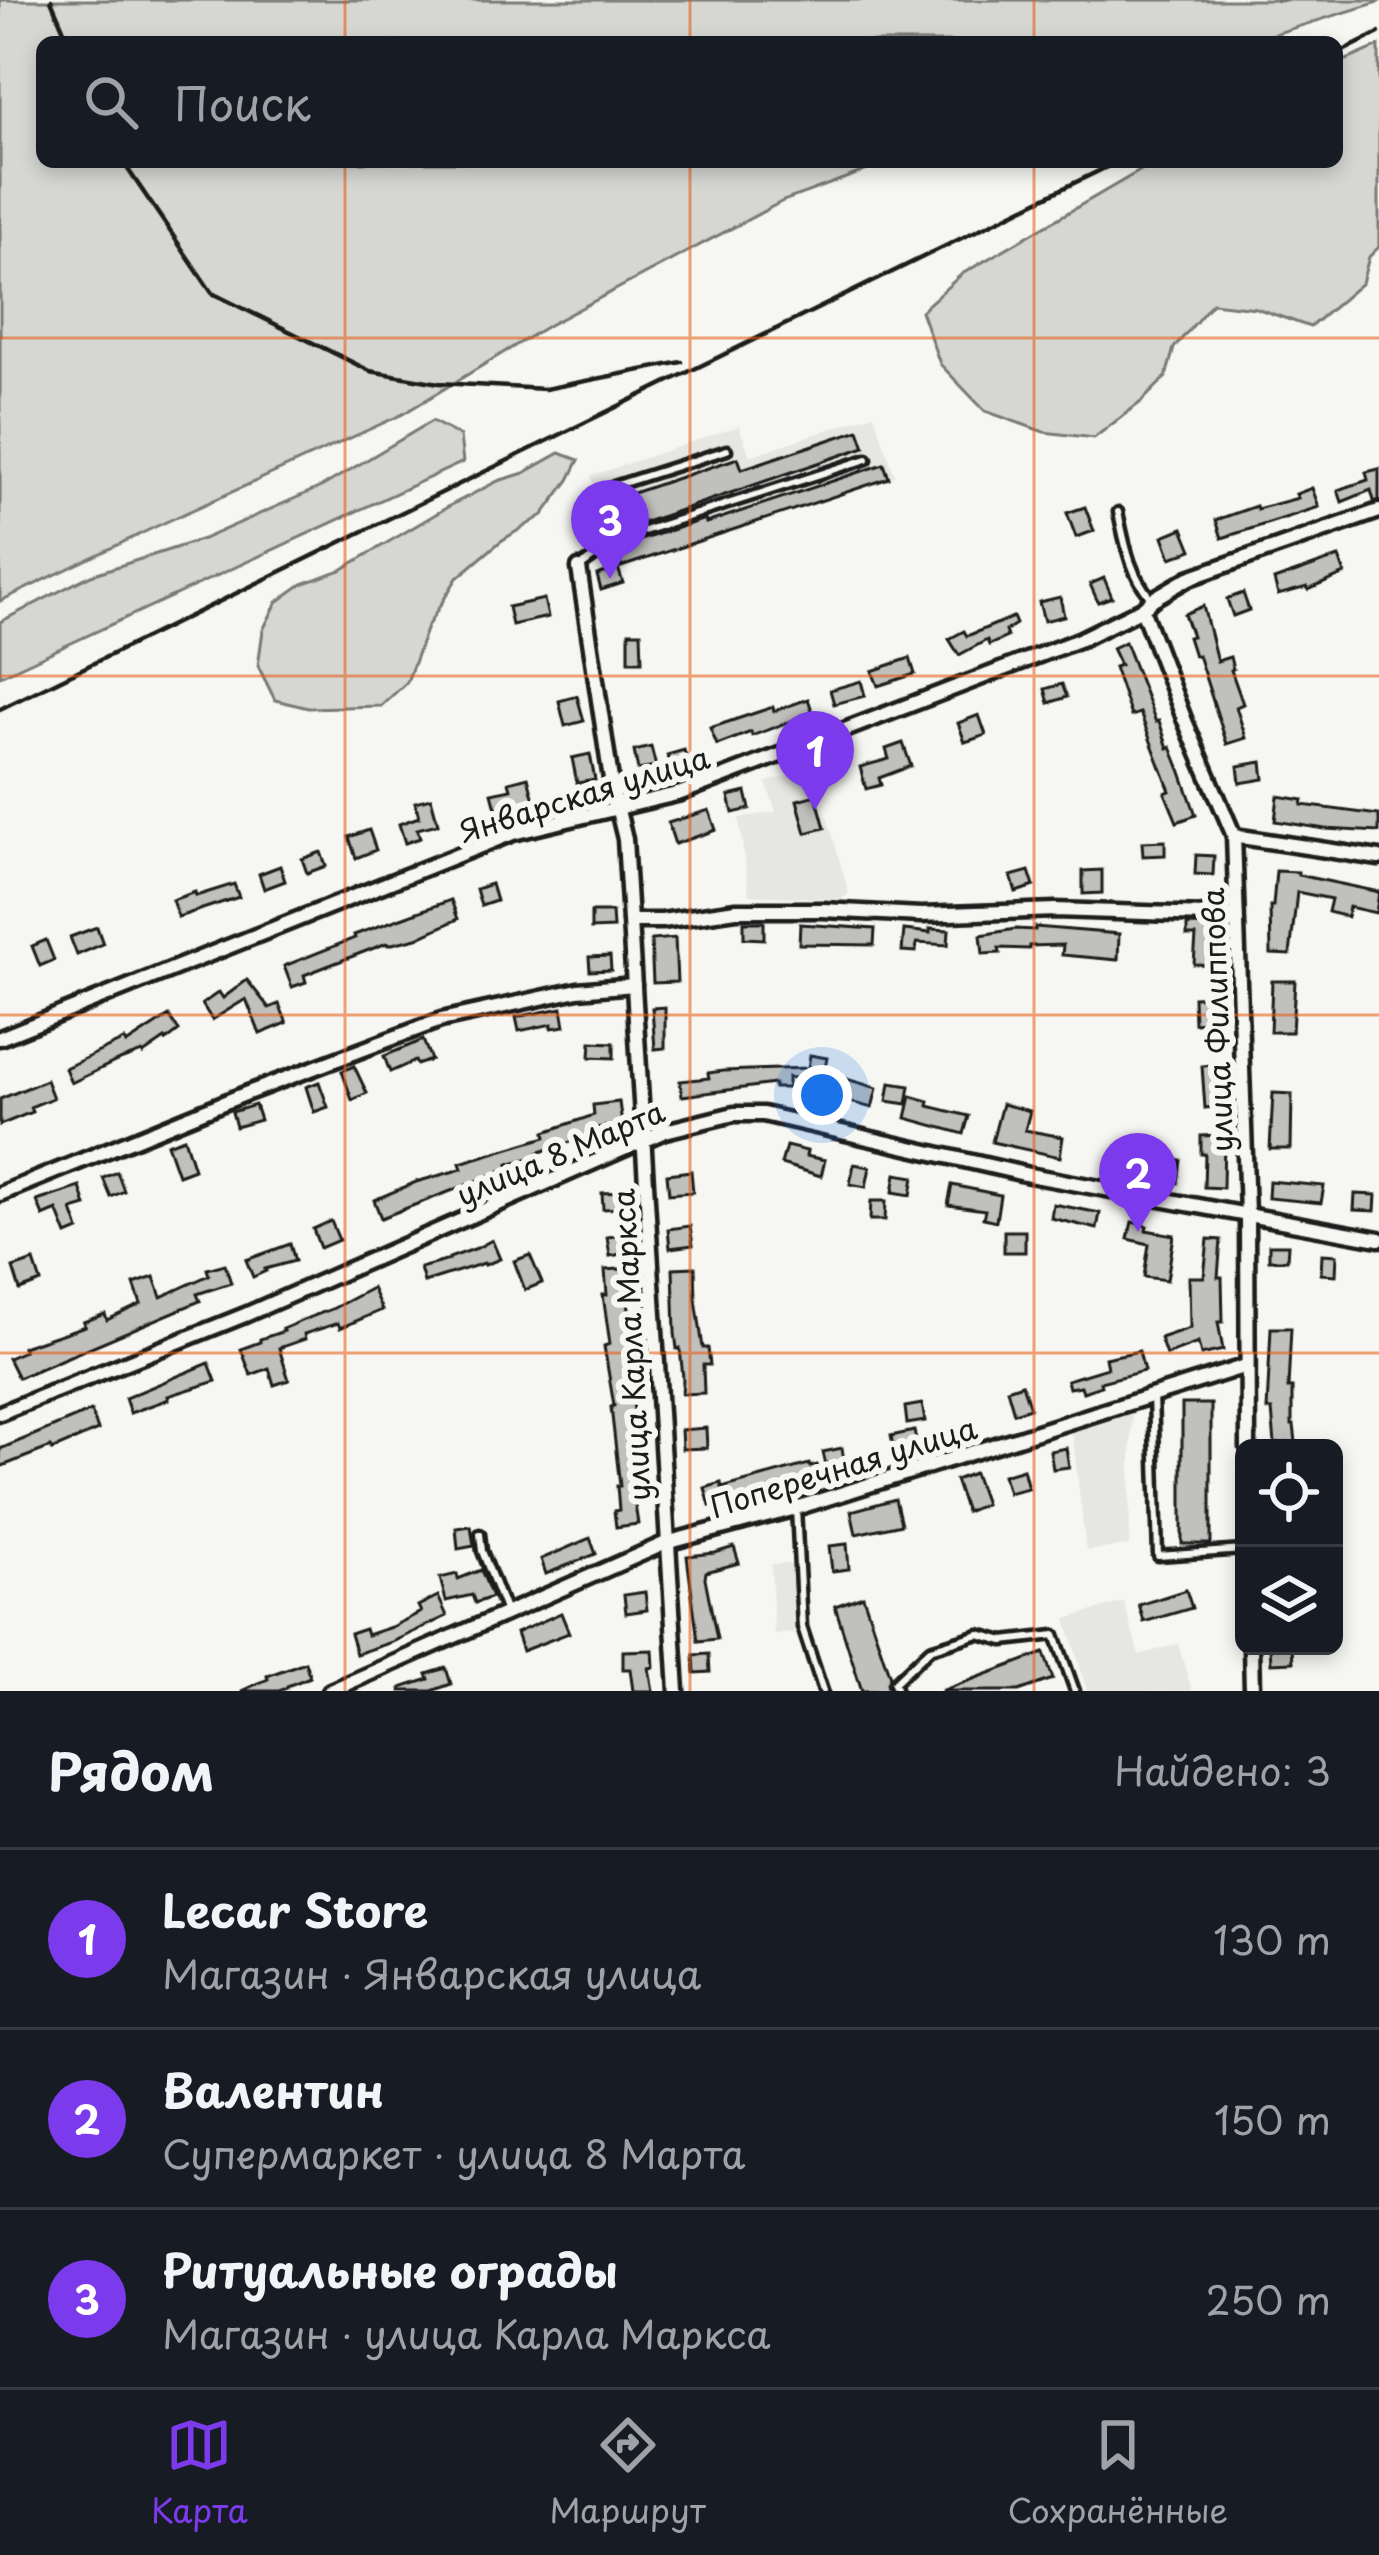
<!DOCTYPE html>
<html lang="ru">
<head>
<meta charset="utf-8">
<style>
	body { margin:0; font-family:"Playpen Sans",sans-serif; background:#20242c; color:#f1f3f6 }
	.controls { position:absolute; right:36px; bottom:36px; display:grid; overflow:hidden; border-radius:18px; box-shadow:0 6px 18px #0003 }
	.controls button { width:108px; height:108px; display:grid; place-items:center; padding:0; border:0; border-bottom:3px solid #363941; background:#171b24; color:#f1f3f6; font:60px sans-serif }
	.you { position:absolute; left:822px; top:1095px; width:42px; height:42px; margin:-30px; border:9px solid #fff; border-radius:50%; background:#1a73e8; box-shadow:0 0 0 18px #1a73e833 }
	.badge { display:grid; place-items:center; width:78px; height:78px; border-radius:50%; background:#7c3aed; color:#fff; font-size:39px; font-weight:700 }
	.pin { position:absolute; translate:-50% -99px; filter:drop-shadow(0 3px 6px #0008) }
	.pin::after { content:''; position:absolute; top:63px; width:42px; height:36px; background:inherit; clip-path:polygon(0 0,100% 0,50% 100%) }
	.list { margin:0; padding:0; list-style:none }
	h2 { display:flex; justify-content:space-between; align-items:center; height:156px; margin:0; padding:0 48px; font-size:51px }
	h2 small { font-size:39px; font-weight:400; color:#9ea1a6 }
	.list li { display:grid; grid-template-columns:78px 1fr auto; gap:36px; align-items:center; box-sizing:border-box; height:180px; padding:0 48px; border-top:3px solid #363941 }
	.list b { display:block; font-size:45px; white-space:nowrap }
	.list p { margin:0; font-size:39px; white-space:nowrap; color:#9ea1a6 }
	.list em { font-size:39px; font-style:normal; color:#9ea1a6 }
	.icon { flex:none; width:66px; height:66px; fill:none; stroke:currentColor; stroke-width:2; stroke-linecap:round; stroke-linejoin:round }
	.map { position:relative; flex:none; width:1379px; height:1691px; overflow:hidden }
	.search { position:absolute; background:#171b24; box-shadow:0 6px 18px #0003; left:36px; right:36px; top:36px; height:132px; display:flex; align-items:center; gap:30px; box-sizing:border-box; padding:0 42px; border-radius:18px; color:#9ea1a6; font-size:45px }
	.sheet { height:696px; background:#171b24 }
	nav { display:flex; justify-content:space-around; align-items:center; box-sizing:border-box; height:168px; border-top:3px solid #363941; background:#171b24; font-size:33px; color:#9ea1a6 }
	nav a { display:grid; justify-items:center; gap:6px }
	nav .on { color:#7c3aed }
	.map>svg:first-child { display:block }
	.built { fill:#e6e6e2 }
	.green { fill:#d6d6d2; stroke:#797977; stroke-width:3 }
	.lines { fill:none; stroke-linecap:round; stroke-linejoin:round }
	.stream { stroke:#727271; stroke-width:4.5 }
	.building { fill:#c0c0bd; stroke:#1c1c1c; stroke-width:3 }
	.service-casing { stroke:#1c1c1c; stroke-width:15 }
	.minor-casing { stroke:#1c1c1c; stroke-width:21 }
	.service { stroke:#f6f6f2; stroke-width:6 }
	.minor { stroke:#f6f6f2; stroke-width:12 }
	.rail { stroke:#1c1c1c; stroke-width:4.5 }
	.grid { fill:none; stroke:#e8590c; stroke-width:3; stroke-opacity:0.55 }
	.labels { text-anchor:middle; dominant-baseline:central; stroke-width:12; stroke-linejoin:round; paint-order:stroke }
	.street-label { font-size:30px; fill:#1c1c1c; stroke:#f6f6f2 }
</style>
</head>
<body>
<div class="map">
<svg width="1379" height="1691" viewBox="0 0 1379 1691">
	<rect width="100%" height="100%" fill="#f6f6f2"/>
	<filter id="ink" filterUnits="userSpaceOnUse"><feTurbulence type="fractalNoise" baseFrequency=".00833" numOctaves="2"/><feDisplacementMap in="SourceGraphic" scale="24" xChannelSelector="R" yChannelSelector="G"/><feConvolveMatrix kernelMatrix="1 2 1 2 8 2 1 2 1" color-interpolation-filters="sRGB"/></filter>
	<g filter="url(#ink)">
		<!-- built -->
		<g class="built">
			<polygon points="874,414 895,476 621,567 591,476 739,426 750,456"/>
			<polygon points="814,770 849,894 841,899 749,895 739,818 776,812 766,782"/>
			<polygon points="1132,1412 1129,1546 1086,1551 1072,1429"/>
			<polygon points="771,1564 791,1564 794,1633 774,1634"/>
			<polygon points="1124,1602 1139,1655 1178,1644 1192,1691 1087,1691 1066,1619"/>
		</g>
		<!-- green -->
		<g class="green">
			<polygon points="0,0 1379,0 1379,2 1248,42 42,42 42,162 889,162 783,201 549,325 403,414 155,527 0,601"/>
			<polygon points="1379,46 1379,247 1369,257 1362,283 1310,327 1256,308 1212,303 1174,348 1166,377 1141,402 1094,438 1044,432 985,411 940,364 921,311 962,274 1155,162 1337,162 1337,64"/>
			<polygon points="432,421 460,436 463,462 0,676 0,622 91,575 203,539 323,486"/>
			<polygon points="560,453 579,460 569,480 543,515 501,541 457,578 427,627 407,682 381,706 308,708 275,700 258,666 263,630 277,602 302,584 341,570 451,505 498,481 524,473"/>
		</g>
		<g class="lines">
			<!-- stream -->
			<polyline class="stream" points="1277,0 1282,0"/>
		</g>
		<!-- building -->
		<g class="building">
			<polygon points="859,430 865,447 616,532 612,500 738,458 742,469"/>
			<polygon points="884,464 889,478 621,567 617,553 623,551 622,546 705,519 706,523"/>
			<polygon points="1379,469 1379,501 1374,501 1371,490 1342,502 1338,490 1368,480 1366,472"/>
			<polygon points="1312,488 1319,507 1222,538 1216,520 1256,506 1257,509 1298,498 1296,494"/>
			<polygon points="1085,507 1094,531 1076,537 1067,513"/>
			<polygon points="1183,528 1192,550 1171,558 1163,536"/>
			<polygon points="1339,557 1345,574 1308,590 1307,587 1278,595 1274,580"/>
			<polygon points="618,568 623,583 601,590 597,575"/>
			<polygon points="1104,578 1112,597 1098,602 1090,584"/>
			<polygon points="1243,593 1249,610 1233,616 1227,599"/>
			<polygon points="1060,597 1064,616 1044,621 1039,602"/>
			<polygon points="544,599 548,617 512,625 508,607"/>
			<polygon points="1203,606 1217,661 1230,657 1233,669 1231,670 1243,704 1236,707 1246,738 1227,744 1198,655 1194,656 1188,637 1192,636 1184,614"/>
			<polygon points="1013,617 1016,624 1005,631 1007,637 989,645 987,640 959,655 949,639 964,631 967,636"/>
			<polygon points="629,632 641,632 642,661 629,661"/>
			<polygon points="1125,642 1156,722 1159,721 1168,748 1171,747 1181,772 1196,815 1177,822 1165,793 1170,791 1140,713 1131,716 1114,667 1120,665 1112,648"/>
			<polygon points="910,658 915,674 878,686 872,671"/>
			<polygon points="861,681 865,696 834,704 830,690"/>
			<polygon points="1062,684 1067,697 1049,703 1045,689"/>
			<polygon points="577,696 584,721 565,726 559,701"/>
			<polygon points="808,699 813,713 752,736 751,732 717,745 710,728 773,707 774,711"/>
			<polygon points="979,715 986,735 965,742 958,723"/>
			<polygon points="903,743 911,766 879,778 881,785 866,789 860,767 889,759 886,749"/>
			<polygon points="651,747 656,767 638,770 634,751"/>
			<polygon points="684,750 689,768 672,773 667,755"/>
			<polygon points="590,754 595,780 577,783 572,758"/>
			<polygon points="1262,762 1264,779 1240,783 1238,766"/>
			<polygon points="528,777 534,800 496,808 492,793 511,789 509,782"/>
			<polygon points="746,792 750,809 733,813 729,796"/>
			<polygon points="816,795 825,828 806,833 797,800"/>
			<polygon points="1278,796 1303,800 1302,805 1379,815 1379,832 1325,829 1275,821"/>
			<polygon points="431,798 438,824 417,829 420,838 405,843 399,824 419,817 415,802"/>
			<polygon points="709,810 716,830 675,844 668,823"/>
			<polygon points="369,830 376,850 356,858 349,837"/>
			<polygon points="1165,841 1165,855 1143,856 1142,842"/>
			<polygon points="321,852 326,866 307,873 302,859"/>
			<polygon points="1196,855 1214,856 1213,875 1195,874"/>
			<polygon points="280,866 285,881 264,889 259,874"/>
			<polygon points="1102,870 1102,893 1083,894 1083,871"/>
			<polygon points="1029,871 1034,886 1016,892 1011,876"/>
			<polygon points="1276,871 1298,872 1298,875 1379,892 1376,913 1349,907 1347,917 1328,912 1331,899 1297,892 1290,955 1271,954 1270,906 1273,906"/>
			<polygon points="234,884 239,897 178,917 172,900 195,892 196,896"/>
			<polygon points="491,884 496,901 481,906 476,889"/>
			<polygon points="451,900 458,919 417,938 388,945 387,943 304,975 306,982 292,987 284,966 355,938 354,935"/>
			<polygon points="591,912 612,912 613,928 591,929"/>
			<polygon points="744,922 764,922 764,939 744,938"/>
			<polygon points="800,924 875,929 874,945 799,944"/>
			<polygon points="1187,925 1215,926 1216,965 1194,964 1196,936 1187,936"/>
			<polygon points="97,927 103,944 77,955 70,937"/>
			<polygon points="1035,927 1119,934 1118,960 1062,955 1063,945 1029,946 1029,949 999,948 1000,953 983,954 981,935 1015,929 1035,930"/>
			<polygon points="930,929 949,930 948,945 917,943 916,952 902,951 904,930 930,933"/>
			<polygon points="675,938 677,982 653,983 651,940"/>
			<polygon points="46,940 54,960 40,966 32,946"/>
			<polygon points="610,956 611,970 590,971 589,957"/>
			<polygon points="247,980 269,1008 279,1004 287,1023 260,1034 246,999 212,1020 202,1004 219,992 223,998"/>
			<polygon points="1272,981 1295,981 1292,1032 1270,1032"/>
			<polygon points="1215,996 1217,1021 1194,1023 1193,997"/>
			<polygon points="665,1007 665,1048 655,1049 652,1008"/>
			<polygon points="562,1008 565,1026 552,1028 552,1024 519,1031 516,1017"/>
			<polygon points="169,1016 179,1031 166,1041 165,1039 143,1054 142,1052 117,1061 71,1083 65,1068 124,1040 126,1044"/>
			<polygon points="423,1040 431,1060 417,1065 415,1061 390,1072 384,1056"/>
			<polygon points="591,1042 614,1043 614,1058 590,1057"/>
			<polygon points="810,1055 827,1058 822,1083 788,1077 788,1088 774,1088 774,1084 682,1096 680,1081 709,1078 708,1073 723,1071 808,1068"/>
			<polygon points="1220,1064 1222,1106 1205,1108 1202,1066"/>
			<polygon points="354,1066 367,1093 352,1100 342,1071"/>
			<polygon points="840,1077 877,1088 872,1108 835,1098"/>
			<polygon points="46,1080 53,1098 30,1107 32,1112 0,1125 0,1099"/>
			<polygon points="319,1082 328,1107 314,1112 306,1087"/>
			<polygon points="890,1083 910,1086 907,1104 887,1101"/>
			<polygon points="1273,1093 1292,1094 1291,1149 1270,1149"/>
			<polygon points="911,1096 929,1101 928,1106 969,1116 964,1134 906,1118"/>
			<polygon points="619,1102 622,1124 590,1129 592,1135 537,1153 538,1156 508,1164 509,1167 482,1179 381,1218 374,1200 416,1182 462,1169 460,1163 546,1137 545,1132 594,1115 593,1105"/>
			<polygon points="1002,1104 1030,1111 1025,1130 1063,1137 1060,1157 992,1142"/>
			<polygon points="255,1105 260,1120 236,1127 232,1112"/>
			<polygon points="1224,1135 1223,1188 1204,1187 1205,1154 1201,1154 1201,1136"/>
			<polygon points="184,1138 194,1169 178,1175 167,1144"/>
			<polygon points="786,1146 807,1151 806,1156 825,1160 821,1176 781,1164"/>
			<polygon points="1136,1149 1156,1153 1155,1156 1181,1160 1178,1183 1131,1172"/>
			<polygon points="854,1164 870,1167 866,1187 850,1184"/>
			<polygon points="691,1171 693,1192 669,1194 667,1174"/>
			<polygon points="117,1172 124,1191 111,1197 103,1178"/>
			<polygon points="896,1174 914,1177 911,1195 893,1192"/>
			<polygon points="1269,1181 1324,1186 1321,1203 1268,1198"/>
			<polygon points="952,1185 1000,1195 996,1221 983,1218 985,1210 948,1205"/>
			<polygon points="80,1187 86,1206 72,1210 79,1230 67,1235 57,1210 43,1216 37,1201"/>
			<polygon points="624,1192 625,1208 603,1209 602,1193"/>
			<polygon points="1355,1194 1376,1195 1375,1211 1354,1210"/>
			<polygon points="871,1201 886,1201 885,1220 870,1220"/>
			<polygon points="1053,1204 1100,1213 1097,1229 1051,1218"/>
			<polygon points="331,1221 339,1240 320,1248 313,1229"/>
			<polygon points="1132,1222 1147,1226 1146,1230 1174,1235 1167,1280 1144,1277 1149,1244 1128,1239"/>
			<polygon points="690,1226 693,1245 670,1248 668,1229"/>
			<rect x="1004" y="1231" width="21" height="21"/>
			<polygon points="625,1235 628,1253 610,1256 607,1237"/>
			<polygon points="1208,1239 1221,1240 1218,1277 1222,1277 1223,1322 1218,1322 1223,1350 1201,1355 1198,1343 1166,1355 1160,1338 1190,1328 1189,1277 1204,1277"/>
			<polygon points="492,1240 500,1259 485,1265 484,1263 424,1282 420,1268 449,1260 449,1258 477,1248"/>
			<polygon points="290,1244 295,1261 265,1269 266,1271 253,1277 246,1260"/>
			<polygon points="1269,1245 1288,1245 1287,1260 1269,1260"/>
			<polygon points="1322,1254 1337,1255 1336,1275 1321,1274"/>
			<polygon points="530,1255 542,1283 525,1290 514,1261"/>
			<polygon points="34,1261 41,1282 20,1290 13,1268"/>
			<polygon points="225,1264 231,1283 197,1294 200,1301 18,1378 8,1358 24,1351 22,1347 85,1326 83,1322 105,1314 107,1320 141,1304 134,1284 154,1277 161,1297 209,1275 207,1269"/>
			<polygon points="695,1267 696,1299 703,1348 708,1348 710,1365 703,1365 704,1393 682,1394 683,1378 680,1348 677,1349 675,1333 673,1268"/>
			<polygon points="620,1269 631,1270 632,1283 625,1283 633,1336 629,1337 634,1392 632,1392 635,1421 631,1421 636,1452 634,1498 638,1524 616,1527 614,1511 619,1510 617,1486 620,1486 611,1407 614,1406 604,1346 610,1344 603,1295 607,1295 605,1270"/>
			<polygon points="372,1288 382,1310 340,1328 338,1323 304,1334 305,1339 279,1348 289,1380 274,1385 269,1368 251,1375 241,1349 260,1342 260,1339 284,1331 283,1329 308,1318 332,1309"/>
			<polygon points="1271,1328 1291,1328 1288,1388 1292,1388 1292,1425 1294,1425 1296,1442 1275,1444 1272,1410 1267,1410"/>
			<polygon points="1139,1351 1144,1371 1100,1382 1101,1386 1083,1392 1081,1386 1069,1388 1067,1380 1107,1368 1105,1358"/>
			<polygon points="209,1363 216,1381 168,1396 169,1399 130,1413 125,1398"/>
			<polygon points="1022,1384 1030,1408 1014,1413 1007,1389"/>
			<polygon points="922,1404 925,1421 907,1424 905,1407"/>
			<rect x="1182" y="1404" width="29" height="140"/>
			<polygon points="91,1411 98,1430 52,1450 51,1447 0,1467 0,1449"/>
			<polygon points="706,1428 707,1448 682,1449 681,1430"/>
			<polygon points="914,1431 917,1445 894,1450 891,1436"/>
			<polygon points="842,1448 845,1467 827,1470 823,1452"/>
			<polygon points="1066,1448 1069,1467 1053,1469 1050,1451"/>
			<polygon points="809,1464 810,1467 817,1465 820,1475 776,1486 777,1492 710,1506 705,1488 721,1483 722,1488"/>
			<polygon points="1023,1469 1028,1488 1008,1493 1003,1475"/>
			<polygon points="974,1473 985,1504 966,1512 955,1480"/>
			<polygon points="895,1499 901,1524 856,1534 851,1511"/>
			<polygon points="471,1526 474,1546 458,1549 456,1528"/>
			<polygon points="590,1538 596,1554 546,1574 541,1559"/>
			<polygon points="847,1544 849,1569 832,1571 829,1546"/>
			<polygon points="734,1547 739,1563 706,1572 705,1578 717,1639 698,1641 687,1556 715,1553"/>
			<polygon points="481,1570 492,1597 475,1603 472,1595 446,1601 440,1578 457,1574 458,1579"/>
			<polygon points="1186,1590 1192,1608 1144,1622 1139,1605"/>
			<polygon points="645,1592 647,1610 626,1613 624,1595"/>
			<polygon points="438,1596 447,1616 392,1642 356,1654 350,1634 365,1629 367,1635 391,1627 421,1612 418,1606"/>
			<polygon points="863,1596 890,1677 887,1683 889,1691 862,1691 835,1606"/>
			<polygon points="561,1613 569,1633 522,1651 516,1633"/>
			<polygon points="1292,1646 1293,1662 1271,1663 1270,1647"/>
			<polygon points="653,1650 654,1667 649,1668 653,1691 633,1691 630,1669 623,1669 623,1651"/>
			<polygon points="1044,1653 1053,1679 1019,1691 941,1691"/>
			<polygon points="709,1654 710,1672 695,1673 694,1655"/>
			<polygon points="305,1662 310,1677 287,1686 287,1688 279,1691 241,1691 268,1679 267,1676"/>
			<polygon points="446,1668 451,1684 432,1691 401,1691 401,1688 429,1679 427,1674"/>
		</g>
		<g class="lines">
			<defs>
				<g id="service">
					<path d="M1118,512C1125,543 1129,572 1150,597"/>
					<polyline points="611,545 603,500 614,486 727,450"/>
					<polyline points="580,567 619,539 867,459"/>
					<polyline points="1153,1394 1158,1556 1244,1550"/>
					<polyline points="796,1508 802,1627 823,1691"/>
					<polyline points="480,1534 482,1551 505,1610"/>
					<polyline points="897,1691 894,1683 930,1649 979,1634 1004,1641 1055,1635 1075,1691"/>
				</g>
				<g id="minor">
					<polyline points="579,568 612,786 625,839 677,1691"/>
					<polyline points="1142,609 1185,721 1234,836 1247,1214 1248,1448"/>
					<polyline points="1234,836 1379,858"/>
					<polyline points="630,921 662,921 736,910 823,910 921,915 1055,910 1236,916"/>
					<polyline points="0,1038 513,833 681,793 1081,639 1142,609 1153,599 1189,578 1379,511"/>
					<polyline points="0,1194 245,1094 441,1020 578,990 634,985"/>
					<polyline points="0,1413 245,1315 665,1131 734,1114 763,1114 1029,1175 1379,1239"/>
					<polyline points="1251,1646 1252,1691"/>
					<polyline points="330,1691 666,1543 796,1508 1246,1366"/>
				</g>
			</defs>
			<!-- service casing -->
			<use href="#service" class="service-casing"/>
			<!-- minor casing -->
			<use href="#minor" class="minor-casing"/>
			<!-- service -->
			<use href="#service" class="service"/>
			<!-- minor -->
			<use href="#minor" class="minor"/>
			<!-- rail -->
			<g class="rail">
				<polyline points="51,0 69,42"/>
				<polyline points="1337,54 1379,33"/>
				<polyline points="123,162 212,293 370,371 439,383 545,389 682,362"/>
				<polyline points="0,709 1117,162"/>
			</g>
		</g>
	</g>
	<!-- grid -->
	<path class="grid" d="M345,0V42M690,0V42M1034,0V42M345,162V1691M690,162V1691M1034,162V1691M0,338H1379M0,676H1379M0,1015H1379M0,1353H1379"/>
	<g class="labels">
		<!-- street labels -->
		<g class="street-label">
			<text transform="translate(584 793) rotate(-17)">Январская улица</text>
			<text transform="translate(1216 1020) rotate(-92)">улица Филиппова</text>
			<text transform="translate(560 1152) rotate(-23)">улица 8 Марта</text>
			<text transform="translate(630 1345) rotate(-93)">улица Карла Маркса</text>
			<text transform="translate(843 1466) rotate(-17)">Поперечная улица</text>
		</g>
	</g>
</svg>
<div class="controls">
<button><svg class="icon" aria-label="locate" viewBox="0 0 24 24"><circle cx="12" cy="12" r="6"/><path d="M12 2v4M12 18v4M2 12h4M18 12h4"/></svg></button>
<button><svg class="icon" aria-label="layers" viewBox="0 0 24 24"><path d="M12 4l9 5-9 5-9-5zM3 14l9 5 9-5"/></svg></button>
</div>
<div class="you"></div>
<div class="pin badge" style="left:815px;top:810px">1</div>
<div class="pin badge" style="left:1138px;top:1232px">2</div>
<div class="pin badge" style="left:610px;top:579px">3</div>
<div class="search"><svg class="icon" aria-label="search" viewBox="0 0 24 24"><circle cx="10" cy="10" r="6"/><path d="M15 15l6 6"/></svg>Поиск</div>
</div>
<section class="sheet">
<h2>Рядом<small>Найдено: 3</small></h2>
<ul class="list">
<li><span class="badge">1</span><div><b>Lecar Store</b><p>Магазин · Январская улица</p></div><em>130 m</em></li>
<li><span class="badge">2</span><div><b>Валентин</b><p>Супермаркет · улица 8 Марта</p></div><em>150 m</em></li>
<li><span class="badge">3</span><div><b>Ритуальные ограды</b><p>Магазин · улица Карла Маркса</p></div><em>250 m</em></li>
</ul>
</section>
<nav>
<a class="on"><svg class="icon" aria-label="map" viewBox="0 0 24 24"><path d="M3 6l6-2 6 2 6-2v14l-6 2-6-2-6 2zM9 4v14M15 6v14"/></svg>Карта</a>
<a><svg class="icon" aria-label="directions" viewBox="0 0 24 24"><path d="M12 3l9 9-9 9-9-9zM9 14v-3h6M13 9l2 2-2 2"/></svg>Маршрут</a>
<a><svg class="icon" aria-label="saved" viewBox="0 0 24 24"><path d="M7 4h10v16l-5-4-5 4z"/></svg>Сохранённые</a>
</nav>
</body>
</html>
